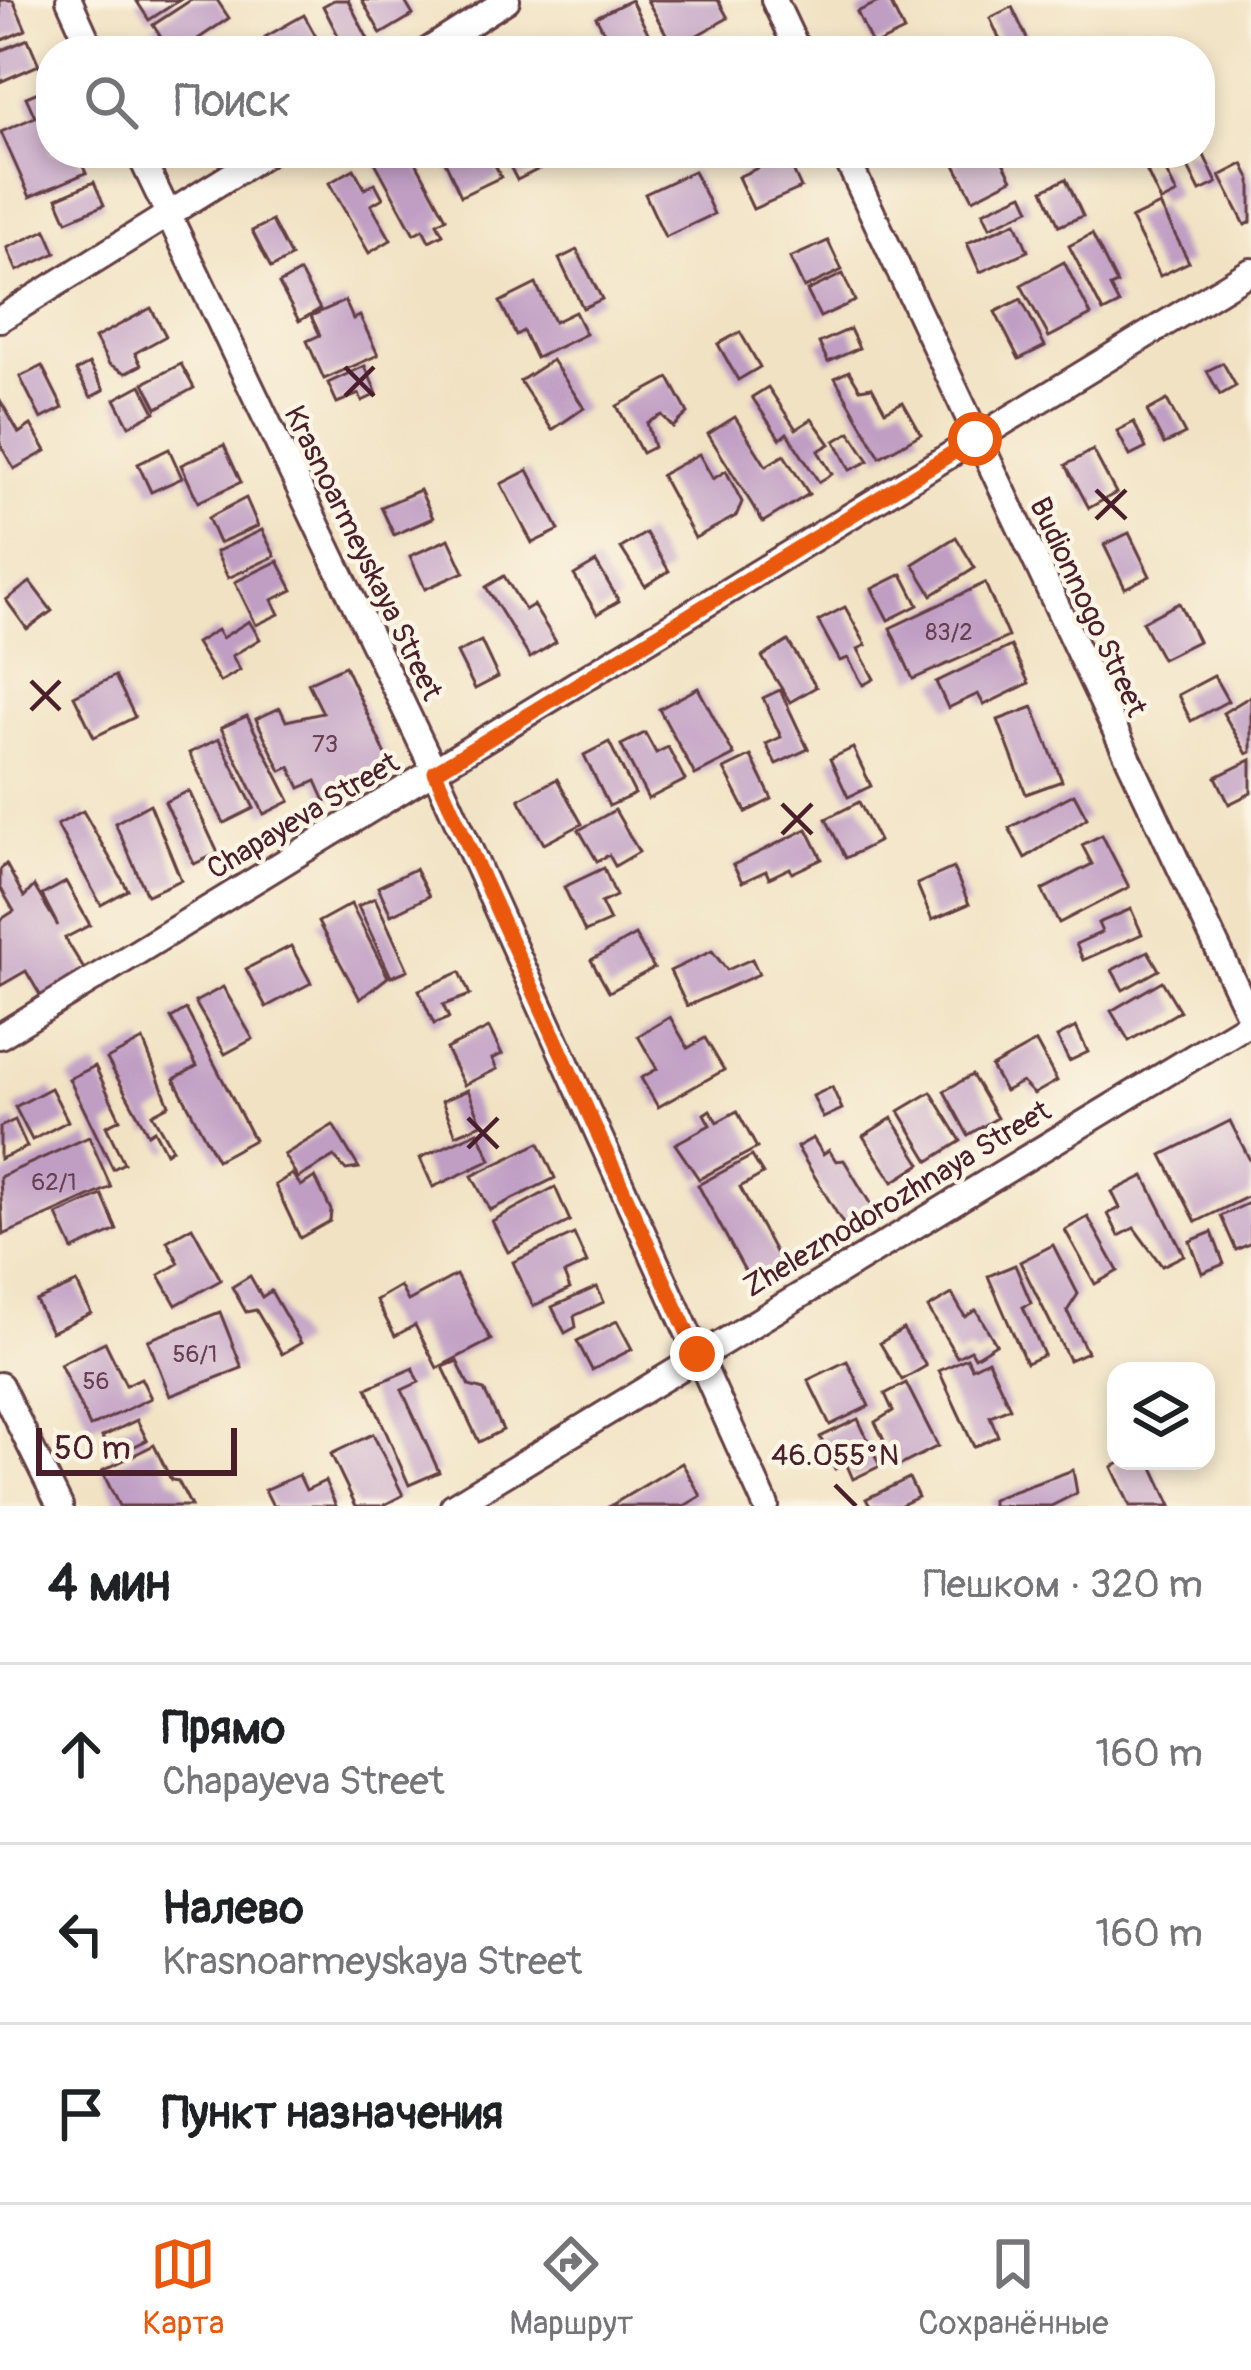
<!DOCTYPE html>
<html lang="ru">
<head>
<meta charset="utf-8">
<style>
	body { margin:0; font-family:Pangolin,sans-serif; background:#f2f2f2; color:#202124 }
	.controls { position:absolute; right:36px; bottom:36px; display:grid; overflow:hidden; border-radius:24px; box-shadow:0 6px 18px #0003 }
	.controls button { width:108px; height:108px; display:grid; place-items:center; padding:0; border:0; border-bottom:3px solid #e0e0e0; background:#fff; color:#202124; font:60px sans-serif }
	.scale { position:absolute; left:36px; bottom:30px; width:201px; box-sizing:border-box; padding-left:12px; border:6px solid #4a1f2b; border-top:0; font-size:33px; line-height:42px; white-space:nowrap; color:#4a1f2b; -webkit-text-stroke:9px #fcf5e5; paint-order:stroke }
	.stop { position:absolute; width:36px; height:36px; margin:-27px; border:9px solid #ea580c; border-radius:50%; background:#fff }
	.stop.end { background:#ea580c; border-color:#fff; box-shadow:0 3px 12px #0008 }
	.list { margin:0; padding:0; list-style:none }
	h2 { display:flex; justify-content:space-between; align-items:center; height:156px; margin:0; padding:0 48px; font-size:51px }
	h2 small { font-size:39px; font-weight:400; color:#757577 }
	.list li { display:grid; grid-template-columns:78px 1fr auto; gap:36px; align-items:center; box-sizing:border-box; height:180px; padding:0 48px; border-top:3px solid #e0e0e0 }
	.list b { display:block; font-size:45px; white-space:nowrap }
	.list p { margin:0; font-size:39px; white-space:nowrap; color:#757577 }
	.list em { font-size:39px; font-style:normal; color:#757577 }
	.icon { flex:none; width:66px; height:66px; fill:none; stroke:currentColor; stroke-width:2; stroke-linecap:round; stroke-linejoin:round }
	.map { position:relative; flex:none; width:1251px; height:1506px; overflow:hidden }
	.search { position:absolute; background:#fff; box-shadow:0 6px 18px #0003; left:36px; right:36px; top:36px; height:132px; display:flex; align-items:center; gap:30px; box-sizing:border-box; padding:0 42px; border-radius:48px; color:#757577; font-size:45px }
	.sheet { height:696px; background:#fff }
	nav { display:flex; justify-content:space-around; align-items:center; box-sizing:border-box; height:168px; border-top:3px solid #e0e0e0; background:#fff; font-size:33px; color:#757577 }
	nav a { display:grid; justify-items:center; gap:6px }
	nav .on { color:#ea580c }
	.map>svg:first-child { display:block }
	.building { fill:#c09ec4 }
	.lines { fill:none; stroke-linecap:round; stroke-linejoin:round }
	.minor-casing { stroke:#633c42; stroke-width:30 }
	.minor { stroke:#fff; stroke-width:24 }
	.route { stroke:#ea580c; stroke-width:15 }
	.ticks { fill:none; stroke:#4a1f2b; stroke-width:4.5 }
	.labels { text-anchor:middle; dominant-baseline:central; stroke-width:9; stroke-linejoin:round; paint-order:stroke }
	.number-label { font-size:24px; fill:#683f51 }
	.street-label { font-size:30px; fill:#4a1f2b; stroke:#fcf5e5 }
	.ticks-label { font-size:30px; text-anchor:middle; fill:#4a1f2b; stroke:#fcf5e5; stroke-width:9; stroke-linejoin:round; paint-order:stroke }
</style>
</head>
<body>
<div class="map">
<svg width="1251" height="1506" viewBox="0 0 1251 1506">
	<rect width="100%" height="100%" fill="#fcf5e5"/>
	<filter id="ink" filterUnits="userSpaceOnUse"><feTurbulence type="fractalNoise" baseFrequency=".00833" numOctaves="2"/><feDisplacementMap in="SourceGraphic" scale="24" xChannelSelector="R" yChannelSelector="G"/><feConvolveMatrix kernelMatrix="1 2 1 2 8 2 1 2 1" color-interpolation-filters="sRGB"/></filter>
	<filter id="wash" filterUnits="userSpaceOnUse"><feTurbulence type="fractalNoise" baseFrequency=".004" numOctaves="4" result="noise"/><feDisplacementMap in="SourceGraphic" scale="48" xChannelSelector="R" yChannelSelector="G"/><feGaussianBlur stdDeviation="2.7" result="paint"/><feColorMatrix in="noise" values="0 0 0 0 0 0 0 0 0 0 0 0 0 0 0 0 0 1.4 0 .05"/><feComposite in="paint" operator="in"/></filter>
	<g filter="url(#wash)">
		<rect width="100%" height="100%" fill="#f1e2c3"/>
		<g id="blocks">
			<!-- building -->
			<g class="building">
				<polygon points="0,0 13,0 26,30 0,41"/>
				<polygon points="136,0 180,0 149,20"/>
				<polygon points="191,0 217,0 229,18 180,51 170,51 153,25"/>
				<polygon points="334,0 348,0 369,41 346,51 323,6"/>
				<polygon points="362,0 404,0 413,15 381,34"/>
				<polygon points="631,0 656,48 650,51 614,51 596,17"/>
				<polygon points="647,0 718,0 728,18 674,48"/>
				<polygon points="883,0 889,0 904,31 873,46 857,12"/>
				<polygon points="1012,7 1033,51 1005,51 990,18"/>
				<polygon points="304,15 324,51 273,51 265,37"/>
				<polygon points="582,35 590,51 551,51"/>
				<polygon points="28,39 39,65 0,82 0,51"/>
				<polygon points="48,88 51,115 45,118 51,153 77,153 86,173 30,197 1,132 35,117 26,97"/>
				<polygon points="411,153 446,218 437,223 443,234 429,241 423,229 414,234 371,155"/>
				<polygon points="441,153 489,153 501,177 461,196"/>
				<polygon points="503,153 541,153 547,165 517,180"/>
				<polygon points="973,153 998,153 1012,179 973,199 954,163"/>
				<polygon points="1181,153 1203,153 1217,183 1200,191"/>
				<polygon points="786,155 801,188 753,209 738,177"/>
				<polygon points="1243,164 1251,180 1251,222 1245,225 1220,176"/>
				<polygon points="1163,165 1177,194 1161,202 1147,172"/>
				<polygon points="354,169 365,189 375,183 383,198 371,205 391,240 369,253 329,183"/>
				<polygon points="694,171 714,214 665,237 645,194"/>
				<polygon points="1066,179 1083,216 1059,226 1043,190"/>
				<polygon points="94,182 104,205 67,221 57,198"/>
				<polygon points="1023,194 1030,209 990,227 983,212"/>
				<polygon points="1160,205 1189,262 1160,276 1131,219"/>
				<polygon points="272,221 291,257 271,268 252,231"/>
				<polygon points="1016,222 1028,251 980,272 967,243"/>
				<polygon points="46,230 56,253 17,271 7,248"/>
				<polygon points="1092,234 1117,284 1110,287 1119,304 1103,312 1069,246"/>
				<polygon points="828,241 842,270 804,288 790,258"/>
				<polygon points="577,250 602,299 583,308 559,259"/>
				<polygon points="1064,262 1091,315 1049,337 1021,285"/>
				<polygon points="300,272 320,309 299,321 279,284"/>
				<polygon points="843,274 855,301 820,317 807,291"/>
				<polygon points="536,284 554,322 575,312 586,334 536,358 523,331 516,335 500,302"/>
				<polygon points="1021,299 1045,346 1019,359 995,312"/>
				<polygon points="345,301 353,319 360,316 378,355 324,379 307,341 320,335 311,316"/>
				<polygon points="151,308 166,336 135,353 141,365 126,373 109,364 95,338"/>
				<polygon points="850,329 859,348 828,362 819,343"/>
				<polygon points="740,332 760,367 738,380 718,344"/>
				<polygon points="552,360 584,408 552,430 520,381"/>
				<polygon points="1223,363 1236,386 1220,395 1207,371"/>
				<polygon points="89,364 104,390 91,397 76,371"/>
				<polygon points="181,364 194,388 157,408 144,383"/>
				<polygon points="42,366 63,408 41,419 20,377"/>
				<polygon points="365,366 377,394 362,401 359,394 337,403 328,383"/>
				<polygon points="849,371 860,389 872,387 885,411 903,402 921,434 880,457 835,378"/>
				<polygon points="669,378 688,413 673,427 662,415 647,423 654,447 642,453 617,406"/>
				<polygon points="141,385 155,412 129,426 115,399"/>
				<polygon points="768,387 796,429 812,419 830,444 818,451 832,474 819,482 787,433 780,439 752,397"/>
				<polygon points="0,400 19,433 31,425 46,451 14,469 0,444"/>
				<polygon points="1167,400 1185,434 1164,444 1147,411"/>
				<polygon points="735,417 766,466 784,455 809,494 763,522 708,434"/>
				<polygon points="1134,422 1146,448 1130,456 1117,431"/>
				<polygon points="850,432 869,461 850,470 835,441"/>
				<polygon points="224,445 241,482 198,502 181,465"/>
				<polygon points="169,449 182,478 151,492 138,464"/>
				<polygon points="1093,450 1116,493 1089,508 1066,465"/>
				<polygon points="699,454 713,479 726,471 742,502 736,516 695,538 661,475"/>
				<polygon points="528,470 559,530 532,543 501,484"/>
				<polygon points="420,490 433,518 394,535 381,507"/>
				<polygon points="246,498 258,526 219,543 208,518"/>
				<polygon points="262,530 275,556 228,578 216,552"/>
				<polygon points="646,533 669,571 645,586 621,548"/>
				<polygon points="1129,533 1150,576 1125,588 1104,545"/>
				<polygon points="956,537 975,568 932,595 913,564"/>
				<polygon points="449,539 464,572 425,589 410,556"/>
				<polygon points="278,561 293,590 272,600 279,614 256,625 235,582"/>
				<polygon points="596,562 619,601 597,614 574,575"/>
				<polygon points="902,574 918,605 888,620 872,589"/>
				<polygon points="504,576 525,610 533,605 556,642 530,658 486,587"/>
				<polygon points="30,582 52,611 27,629 6,600"/>
				<polygon points="985,583 1008,637 913,679 890,628"/>
				<polygon points="1179,603 1198,641 1162,659 1142,622"/>
				<polygon points="845,607 866,645 858,649 874,679 863,685 848,658 840,661 818,621"/>
				<polygon points="249,621 260,639 232,656 240,670 220,682 196,643 217,630 222,638"/>
				<polygon points="481,641 498,677 475,689 457,653"/>
				<polygon points="788,641 816,687 790,702 762,657"/>
				<polygon points="1011,646 1029,683 984,705 978,694 948,708 936,682"/>
				<polygon points="345,666 393,770 325,801 316,781 300,788 290,767 281,771 256,719 280,708 286,721 323,713 308,683"/>
				<polygon points="115,676 135,717 94,737 74,696"/>
				<polygon points="1214,676 1228,701 1191,721 1178,695"/>
				<polygon points="698,688 734,755 695,775 659,709"/>
				<polygon points="780,690 808,749 776,764 766,744 781,737 763,698"/>
				<polygon points="1251,696 1251,752 1247,754 1223,713"/>
				<polygon points="1033,707 1062,781 1026,794 998,720"/>
				<polygon points="247,716 290,801 264,814 221,728"/>
				<polygon points="645,733 656,753 668,747 685,780 648,799 621,745"/>
				<polygon points="219,739 254,808 224,823 189,753"/>
				<polygon points="609,742 635,794 609,806 584,755"/>
				<polygon points="853,748 871,786 848,797 830,759"/>
				<polygon points="751,756 772,799 746,812 724,769"/>
				<polygon points="1251,760 1251,793 1229,804 1216,777"/>
				<polygon points="557,779 582,824 544,844 519,799"/>
				<polygon points="189,791 218,853 194,864 165,802"/>
				<polygon points="1074,794 1087,818 1025,858 1009,828"/>
				<polygon points="859,802 879,841 846,858 826,819"/>
				<polygon points="150,804 181,880 147,895 115,823"/>
				<polygon points="615,810 639,852 615,866 609,855 597,861 579,830"/>
				<polygon points="83,811 128,890 101,905 57,825"/>
				<polygon points="807,829 822,859 792,873 790,868 769,878 766,871 742,882 733,865"/>
				<polygon points="1102,835 1129,887 1059,923 1042,890 1092,864 1082,845"/>
				<polygon points="6,864 24,897 34,886 58,926 42,895 66,882 90,925 65,938 87,974 43,1000 26,971 0,986 0,920 14,911 0,887 0,870"/>
				<polygon points="604,868 616,896 601,903 610,921 585,932 564,887"/>
				<polygon points="953,868 969,904 932,920 917,884"/>
				<polygon points="415,869 429,896 391,915 378,887"/>
				<polygon points="375,898 408,970 391,977 358,906"/>
				<polygon points="351,904 388,977 360,999 318,922"/>
				<polygon points="1131,909 1142,934 1083,960 1076,944 1102,932 1098,923"/>
				<polygon points="635,935 654,968 609,992 591,960"/>
				<polygon points="291,946 311,983 266,1007 246,969"/>
				<polygon points="712,951 727,970 752,959 759,974 687,1006 670,971"/>
				<polygon points="1148,951 1159,970 1123,990 1112,970"/>
				<polygon points="460,972 470,995 443,1005 449,1018 434,1024 419,990"/>
				<polygon points="1162,981 1180,1011 1129,1041 1111,1011"/>
				<polygon points="223,987 253,1039 225,1054 195,1002"/>
				<polygon points="186,1009 254,1140 217,1160 174,1079 197,1066 171,1018"/>
				<polygon points="670,1017 688,1048 705,1038 724,1070 658,1107 641,1078 657,1069 638,1036"/>
				<polygon points="1076,1027 1088,1052 1069,1061 1057,1037"/>
				<polygon points="489,1028 502,1054 492,1059 497,1069 464,1085 446,1049"/>
				<polygon points="143,1040 169,1105 152,1114 172,1149 166,1153 154,1130 148,1134 107,1059"/>
				<polygon points="1036,1042 1057,1081 1034,1094 1022,1082 1005,1091 991,1067"/>
				<polygon points="95,1066 120,1119 106,1126 124,1163 113,1169 69,1079"/>
				<polygon points="972,1075 997,1118 968,1135 944,1091"/>
				<polygon points="832,1087 842,1109 823,1118 813,1096"/>
				<polygon points="51,1088 68,1121 32,1140 15,1107"/>
				<polygon points="468,1090 482,1124 456,1135 442,1101"/>
				<polygon points="931,1092 961,1141 929,1161 899,1111"/>
				<polygon points="710,1110 717,1122 737,1111 757,1148 699,1179 675,1144 710,1125 704,1114"/>
				<polygon points="892,1118 921,1164 893,1182 863,1136"/>
				<polygon points="15,1120 27,1147 0,1159 0,1127"/>
				<polygon points="1230,1121 1251,1162 1251,1195 1196,1222 1162,1155"/>
				<polygon points="333,1125 359,1168 346,1170 334,1157 298,1178 284,1155"/>
				<polygon points="478,1132 491,1160 433,1187 420,1158"/>
				<polygon points="89,1137 111,1187 3,1235 0,1177"/>
				<polygon points="813,1138 823,1154 829,1150 836,1161 844,1160 874,1210 845,1227 797,1147"/>
				<polygon points="539,1143 555,1178 490,1210 472,1176"/>
				<polygon points="752,1156 763,1174 740,1187 781,1263 750,1280 698,1185"/>
				<polygon points="292,1174 301,1186 315,1177 331,1210 330,1221 300,1238 275,1185"/>
				<polygon points="1144,1176 1184,1255 1162,1266 1134,1228 1119,1236 1108,1214 1120,1208 1112,1192"/>
				<polygon points="555,1187 570,1221 508,1252 492,1221"/>
				<polygon points="102,1195 117,1230 73,1250 57,1215"/>
				<polygon points="1251,1202 1251,1243 1236,1250 1221,1216"/>
				<polygon points="1088,1217 1118,1271 1095,1284 1065,1230"/>
				<polygon points="192,1227 221,1280 176,1305 159,1275 179,1263 167,1241"/>
				<polygon points="1212,1232 1224,1264 1202,1273 1190,1241"/>
				<polygon points="574,1234 587,1263 564,1274 570,1289 533,1306 513,1262"/>
				<polygon points="1053,1245 1078,1294 1067,1311 1087,1352 1069,1360 1020,1262"/>
				<polygon points="1015,1265 1031,1303 1023,1307 1044,1355 1026,1363 988,1276"/>
				<polygon points="456,1275 491,1340 437,1368 415,1325 395,1336 376,1300 400,1286 408,1301"/>
				<polygon points="250,1276 262,1297 271,1291 301,1343 282,1354 256,1310 246,1312 232,1287"/>
				<polygon points="77,1283 91,1313 51,1332 36,1301"/>
				<polygon points="597,1287 604,1302 574,1316 576,1327 565,1333 552,1307"/>
				<polygon points="952,1294 965,1317 976,1310 996,1344 975,1357 971,1350 957,1357 928,1308"/>
				<polygon points="220,1312 242,1368 170,1396 148,1340"/>
				<polygon points="617,1321 632,1349 592,1370 577,1341"/>
				<polygon points="903,1329 926,1366 902,1380 880,1343"/>
				<polygon points="105,1342 126,1385 141,1378 151,1398 90,1427 60,1364"/>
				<polygon points="967,1358 972,1368 988,1360 1010,1408 990,1416 998,1436 974,1447 939,1371"/>
				<polygon points="457,1361 469,1386 484,1390 503,1430 479,1442 443,1367"/>
				<polygon points="847,1361 869,1406 830,1425 808,1380"/>
				<polygon points="413,1368 419,1382 402,1390 439,1472 409,1485 367,1388"/>
				<polygon points="906,1383 938,1446 897,1467 875,1422 893,1411 885,1394"/>
				<polygon points="858,1419 880,1466 853,1479 846,1463 835,1469 820,1437"/>
				<polygon points="137,1420 147,1440 112,1457 102,1437"/>
				<polygon points="373,1434 403,1495 382,1506 356,1506 331,1454"/>
				<polygon points="154,1445 171,1480 178,1481 191,1506 119,1506 102,1471"/>
				<polygon points="1124,1461 1150,1461 1171,1506 1130,1506 1112,1467"/>
				<polygon points="682,1463 701,1496 684,1506 610,1506"/>
				<polygon points="1073,1470 1077,1493 1051,1506 992,1506 992,1499"/>
				<polygon points="299,1475 306,1490 325,1481 336,1506 273,1506 265,1490"/>
				<polygon points="909,1478 918,1497 899,1506 870,1506 866,1499"/>
			</g>
		</g>
	</g>
	<g filter="url(#ink)">
		<use href="#blocks" fill-opacity="0" stroke="#633c42" stroke-width="3"/>
		<g class="lines">
			<defs>
				<g id="minor">
					<polyline points="69,0 92,51"/>
					<polyline points="774,0 798,51"/>
					<polyline points="427,51 507,0"/>
					<polyline points="139,153 435,772 766,1506"/>
					<polyline points="844,153 1251,1019"/>
					<polyline points="0,319 267,153"/>
					<polyline points="0,1036 1251,271"/>
					<polyline points="0,1385 60,1506"/>
					<polyline points="453,1506 1251,1022"/>
				</g>
			</defs>
			<!-- minor casing -->
			<use href="#minor" class="minor-casing"/>
			<!-- minor -->
			<use href="#minor" class="minor"/>
		</g>
	</g>
	<g class="lines" filter="url(#ink)">
		<!-- route -->
		<polyline class="route" points="697,1354 435,772 975,439"/>
	</g>
	<!-- ticks -->
	<path class="ticks" d="M345,367L374,396M345,396L374,367M1096,490L1126,519M1096,519L1126,490M31,681L60,710M31,710L60,681M782,804L812,834M782,834L812,804M468,1118L498,1148M468,1148L498,1118M835,1485L856,1506"/>
	<g class="labels">
		<!-- number labels -->
		<g class="number-label">
			<text x="949" y="632">83/2</text>
			<text x="325" y="744">73</text>
			<text x="54" y="1182">62/1</text>
			<text x="195" y="1354">56/1</text>
			<text x="96" y="1381">56</text>
		</g>
		<!-- street labels -->
		<g class="street-label">
			<text transform="translate(363 553) rotate(64)">Krasnoarmeyskaya Street</text>
			<text transform="translate(1088 607) rotate(65)">Budionnogo Street</text>
			<text transform="translate(303 816) rotate(-31)">Chapayeva Street</text>
			<text transform="translate(897 1199) rotate(-31)">Zheleznodorozhnaya Street</text>
		</g>
	</g>
	<g class="ticks-label">
		<text x="835" y="1465">46.055°N</text>
	</g>
</svg>
<div class="controls">
<button><svg class="icon" aria-label="layers" viewBox="0 0 24 24"><path d="M12 4l9 5-9 5-9-5zM3 14l9 5 9-5"/></svg></button>
</div>
<div class="scale">50 m</div>
<div class="stop" style="left:975px;top:439px"></div>
<div class="stop end" style="left:697px;top:1354px"></div>
<div class="search"><svg class="icon" aria-label="search" viewBox="0 0 24 24"><circle cx="10" cy="10" r="6"/><path d="M15 15l6 6"/></svg>Поиск</div>
</div>
<section class="sheet">
<h2>4 мин<small>Пешком · 320 m</small></h2>
<ul class="list">
<li><svg class="icon" aria-label="ahead" viewBox="0 0 24 24"><path d="M12 20V5M6 11l6-6 6 6"/></svg><div><b>Прямо</b><p>Chapayeva Street</p></div><em>160 m</em></li>
<li><svg class="icon" aria-label="left" viewBox="0 0 24 24"><path d="M17 20v-9H6M10 6l-5 5 5 5"/></svg><div><b>Налево</b><p>Krasnoarmeyskaya Street</p></div><em>160 m</em></li>
<li><svg class="icon" aria-label="arrive" viewBox="0 0 24 24"><path d="M6 21V4h12l-3 4 3 4H6"/></svg><div><b>Пункт назначения</b></div></li>
</ul>
</section>
<nav>
<a class="on"><svg class="icon" aria-label="map" viewBox="0 0 24 24"><path d="M3 6l6-2 6 2 6-2v14l-6 2-6-2-6 2zM9 4v14M15 6v14"/></svg>Карта</a>
<a><svg class="icon" aria-label="directions" viewBox="0 0 24 24"><path d="M12 3l9 9-9 9-9-9zM9 14v-3h6M13 9l2 2-2 2"/></svg>Маршрут</a>
<a><svg class="icon" aria-label="saved" viewBox="0 0 24 24"><path d="M7 4h10v16l-5-4-5 4z"/></svg>Сохранённые</a>
</nav>
</body>
</html>
